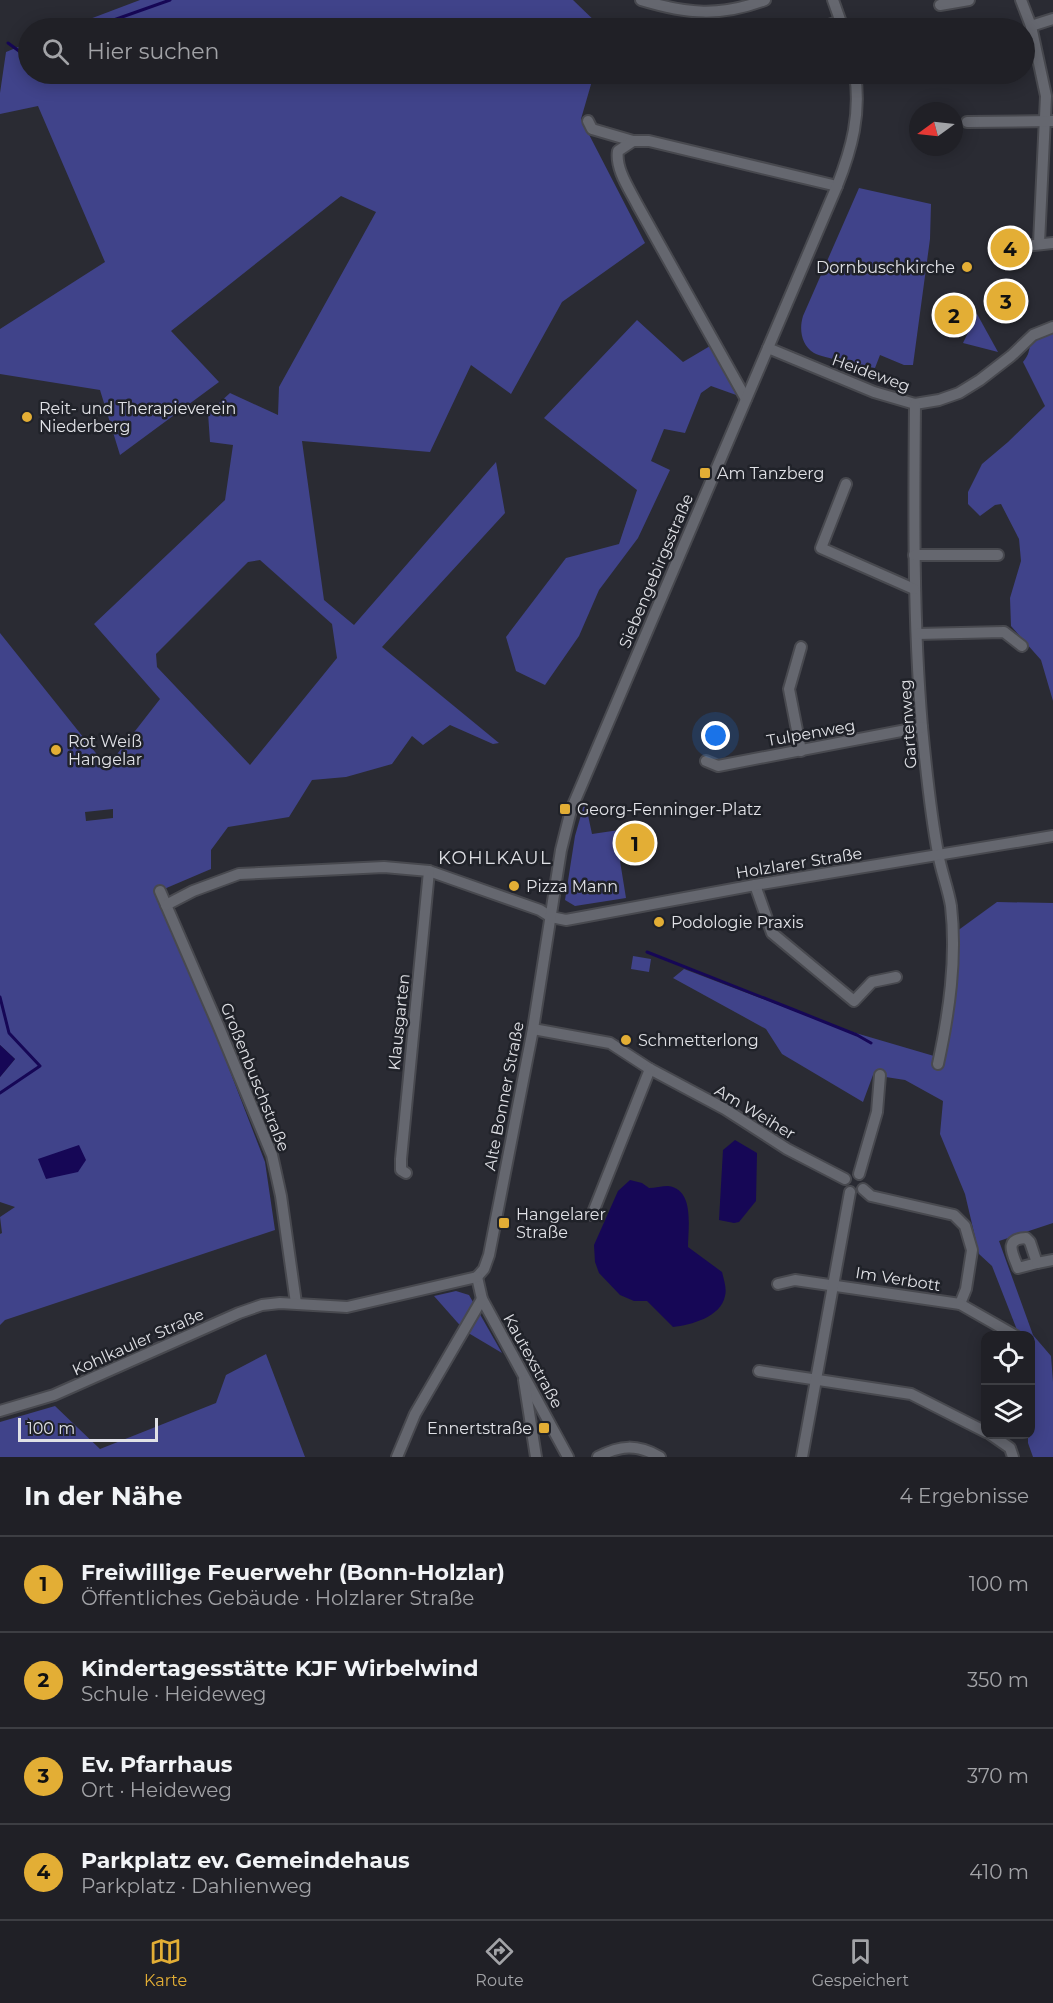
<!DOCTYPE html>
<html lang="de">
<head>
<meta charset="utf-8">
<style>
	body { margin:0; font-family:Montserrat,sans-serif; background:#28282e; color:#f1f3f6 }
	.controls { position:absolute; right:18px; bottom:18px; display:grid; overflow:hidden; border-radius:12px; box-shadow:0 3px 15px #0003 }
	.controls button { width:54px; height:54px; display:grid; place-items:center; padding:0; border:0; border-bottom:2px solid #3d3e43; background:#202026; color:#f1f3f6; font:30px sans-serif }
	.compass { position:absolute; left:909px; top:102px; width:54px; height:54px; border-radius:50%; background:#202026; box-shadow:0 3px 15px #0003; rotate:255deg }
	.scale { position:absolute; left:18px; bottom:15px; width:140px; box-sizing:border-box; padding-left:6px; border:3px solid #e0e1e6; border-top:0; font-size:16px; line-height:21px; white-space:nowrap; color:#e0e1e6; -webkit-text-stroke:4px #202229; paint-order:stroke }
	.you { position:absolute; left:716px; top:736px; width:21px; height:21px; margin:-15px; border:4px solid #fff; border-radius:50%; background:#1a73e8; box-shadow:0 0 0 9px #1a73e833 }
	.badge { display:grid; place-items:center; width:39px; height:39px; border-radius:50%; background:#e3ae35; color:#111; font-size:20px; font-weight:700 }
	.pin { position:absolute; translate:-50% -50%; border:3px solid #fff; box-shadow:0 2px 6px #0006 }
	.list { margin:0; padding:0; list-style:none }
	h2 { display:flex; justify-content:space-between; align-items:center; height:78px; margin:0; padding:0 24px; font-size:26px }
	h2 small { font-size:20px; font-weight:400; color:#a2a3a7 }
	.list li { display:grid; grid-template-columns:39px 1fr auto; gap:18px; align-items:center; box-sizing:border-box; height:96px; padding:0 24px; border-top:2px solid #3d3e43 }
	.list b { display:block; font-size:22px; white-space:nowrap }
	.list p { margin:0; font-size:20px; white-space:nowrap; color:#a2a3a7 }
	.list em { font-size:20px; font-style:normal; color:#a2a3a7 }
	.icon { flex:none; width:33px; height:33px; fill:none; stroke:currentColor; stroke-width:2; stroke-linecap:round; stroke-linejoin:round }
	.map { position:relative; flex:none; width:1053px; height:1457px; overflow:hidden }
	.search { position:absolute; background:#202026; box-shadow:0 3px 15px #0003; left:18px; right:18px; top:18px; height:66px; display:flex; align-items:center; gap:15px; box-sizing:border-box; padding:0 21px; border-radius:33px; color:#a2a3a7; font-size:22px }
	.sheet { height:462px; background:#202026 }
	nav { display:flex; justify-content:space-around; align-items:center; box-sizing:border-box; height:84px; border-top:2px solid #3d3e43; background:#202026; font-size:16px; color:#a2a3a7 }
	nav a { display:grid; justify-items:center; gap:3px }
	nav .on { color:#e3ae35 }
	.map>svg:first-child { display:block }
	.green { fill:#40438a; fill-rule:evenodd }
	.water { fill:#160756 }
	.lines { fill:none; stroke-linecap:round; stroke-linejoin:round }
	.stream { stroke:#160756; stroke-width:3 }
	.minor-casing { stroke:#48494f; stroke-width:14 }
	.minor { stroke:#65676f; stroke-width:10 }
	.poi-dot { fill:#e3ae35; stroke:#202229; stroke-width:2 }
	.labels { text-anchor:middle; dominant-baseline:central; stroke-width:5; stroke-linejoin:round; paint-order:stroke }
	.poi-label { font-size:16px; fill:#e0e1e6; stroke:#202229; text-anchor:start }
	.street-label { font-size:16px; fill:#e0e1e6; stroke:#202229 }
	.neighbourhood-label { font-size:18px; letter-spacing:1.5px; fill:#e0e1e6; stroke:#202229 }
</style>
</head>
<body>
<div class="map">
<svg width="1053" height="1457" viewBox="0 0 1053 1457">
	<rect width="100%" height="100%" fill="#2a2b33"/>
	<!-- green -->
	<g class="green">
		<polygon points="140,0 573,0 602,28 66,28"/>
		<path d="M28,43V74H594L581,119L645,243L562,302L511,394L471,365L430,452L302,441L324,600L354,625L496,462L505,513L382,647L499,743L493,744L450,725L423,745L412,736L392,764L346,777L312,780L289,817L228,827L211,850V869L157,892L191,970L265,1162L275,1230L5,1320L0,1325V1234L2,1233L0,1217L15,1207L0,1202V1077L15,1059L0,1045V633L107,767L160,699L94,624L225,500L233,445L210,442L208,413L230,393L278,415L279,387L376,212L341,196L171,331L219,382L120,455L100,390L0,374V329L105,262L38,106L0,114V93L6,52ZM260,560L332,624L337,658L250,765L157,667L156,654L248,562ZM113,809V818L86,821L85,812Z"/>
		<path d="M859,188L931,204L930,239L913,365H904L880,355L875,368C862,365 823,358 814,353C801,345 799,329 803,316Z"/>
		<polygon points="977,314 998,352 963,343"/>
		<polygon points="637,320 683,362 710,346 739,396 711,386 701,393 685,433 664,429 651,461 670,470 638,538 599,590 579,636 545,685 516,671 506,637 566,558 619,544 637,490 544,418"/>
		<path d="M1053,329V701L1041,660L1011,626L1010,598L1021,561L1019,539L1001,504L995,505L980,516L968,504V492L982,464L1008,442L1045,406L1023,362C1030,353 1028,352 1031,343C1034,336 1047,332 1053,329Z"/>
		<polygon points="585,801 592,834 626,829 630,857 620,861 626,898 575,906 565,900 575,836"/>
		<polygon points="997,902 1053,903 1053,1223 999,1241 1033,1335 1051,1356 1053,1382 1053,1457 1033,1457 1028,1443 1028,1435 1030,1434 1030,1336 1019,1335 992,1266 979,1254 965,1194 940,1134 943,1101 905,1080 873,1075 863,1102 782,1054 766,1029 673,978 684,969 842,1029 934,1056 938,1055 953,934"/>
		<polygon points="633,956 651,959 649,972 631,969"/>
		<polygon points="456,1291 469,1295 502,1353 465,1331 434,1296"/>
		<polygon points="266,1354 305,1457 0,1457 0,1422 55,1406 100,1449 216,1403 226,1375"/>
	</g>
	<!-- water -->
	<g class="water">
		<polygon points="0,1045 15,1059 0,1077"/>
		<polygon points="735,1140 757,1153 756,1201 739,1222 734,1223 719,1220 723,1150"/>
		<polygon points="79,1145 86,1160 78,1172 46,1179 38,1159"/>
		<path d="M630,1180L642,1183L649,1188C655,1188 662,1186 668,1186C695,1189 688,1228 688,1247L722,1272C724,1280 727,1289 725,1296C721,1317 691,1325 673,1327L647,1301H634L620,1295L599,1273L595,1262L594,1245L618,1191Z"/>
	</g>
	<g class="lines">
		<!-- stream -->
		<g class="stream">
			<polyline points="91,28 170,0"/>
			<polyline points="8,43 19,51 28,48"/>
			<polyline points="647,952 792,1009 857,1035 871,1043"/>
			<polyline points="0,997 9,1033 40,1066 0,1093"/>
		</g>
		<defs>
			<g id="minor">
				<path d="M641,0C687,14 720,17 765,0"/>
				<polyline points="833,0 843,28"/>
				<polyline points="1021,0 1031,26 1046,96 1039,243"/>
				<polyline points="940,5 969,0"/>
				<polyline points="1031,26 1053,19"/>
				<polyline points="820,28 840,21"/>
				<polyline points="588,121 592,129 633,141"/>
				<polyline points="967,122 1053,121"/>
				<polyline points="1025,246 1053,243"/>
				<polyline points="768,348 874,392 915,404 939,400 959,393 980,380 1011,356 1033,335 1053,327"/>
				<path d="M746,399L638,206C630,190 615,169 618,151L633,141H649L837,186"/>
				<path d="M915,404C914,512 913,620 922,727C926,769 930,811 938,853C941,871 948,888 951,906C957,959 949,1013 938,1064"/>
				<polyline points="846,484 821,548 914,589"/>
				<polyline points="914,555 998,555"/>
				<polyline points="917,634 1004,632 1022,646"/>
				<polyline points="801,751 789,689 801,647"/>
				<polyline points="706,761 718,766 922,727"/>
				<polyline points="755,885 772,933 854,1001 872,982 896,977"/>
				<polyline points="160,891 218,1025 272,1155 281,1196 296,1303"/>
				<polyline points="166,905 193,891 239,874 384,867 429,871 540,910 551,917 566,920 755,885 1053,836"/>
				<polyline points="533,1029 610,1043 650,1069 725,1109 787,1149 845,1179"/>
				<polyline points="406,1173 401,1170 401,1159 429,871"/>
				<polyline points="859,1174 877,1112 880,1075"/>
				<polyline points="863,1189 871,1196 954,1215 965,1226 972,1250 966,1289 960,1304"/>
				<polyline points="592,1215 650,1069"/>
				<path d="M1026,1238L1030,1242L1037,1263L1018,1268C1013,1254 1003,1239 1026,1238Z"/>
				<polyline points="1037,1263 1053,1260"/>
				<path d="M477,1277L484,1269L489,1255L533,1029L561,850L571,810L837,186C852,148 861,114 855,74"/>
				<polyline points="477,1277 482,1299 568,1457"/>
				<polyline points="778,1284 795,1280 960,1304 1016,1336"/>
				<polyline points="759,1371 911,1394 986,1432"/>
				<polyline points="524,1380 536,1457"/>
				<polyline points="0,1411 54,1395 239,1313 262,1305 280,1303 347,1307 477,1277"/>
				<polyline points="990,1434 1010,1448 1013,1457"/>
				<polyline points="397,1457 415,1414 482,1299"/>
				<path d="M598,1457C620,1445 637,1444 660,1457"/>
				<polyline points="802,1457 850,1192"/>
			</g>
		</defs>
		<!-- minor casing -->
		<use href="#minor" class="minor-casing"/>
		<!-- minor -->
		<use href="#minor" class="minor"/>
	</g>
	<!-- markers -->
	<g class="poi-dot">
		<circle cx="967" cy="267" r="6"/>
		<circle cx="27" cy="417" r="6"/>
		<rect x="699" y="467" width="12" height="12" rx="3"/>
		<circle cx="56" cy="750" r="6"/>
		<rect x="559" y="803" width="12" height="12" rx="3"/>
		<circle cx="514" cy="886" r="6"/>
		<circle cx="659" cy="922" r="6"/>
		<circle cx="626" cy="1040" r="6"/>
		<rect x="498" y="1217" width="12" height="12" rx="3"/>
		<rect x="538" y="1422" width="12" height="12" rx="3"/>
	</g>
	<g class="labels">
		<!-- poi labels -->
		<g class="poi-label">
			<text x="955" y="267" text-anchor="end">Dornbuschkirche</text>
			<text x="39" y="408">Reit- und Therapieverein<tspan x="39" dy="18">Niederberg</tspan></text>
			<text x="717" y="473">Am Tanzberg</text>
			<text x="68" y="741">Rot Weiß<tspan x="68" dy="18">Hangelar</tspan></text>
			<text x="577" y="809">Georg-Fenninger-Platz</text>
			<text x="526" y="886">Pizza Mann</text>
			<text x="671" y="922">Podologie Praxis</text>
			<text x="638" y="1040">Schmetterlong</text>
			<text x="516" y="1214">Hangelarer<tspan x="516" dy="18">Straße</tspan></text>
			<text x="532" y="1428" text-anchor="end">Ennertstraße</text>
		</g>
		<!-- street labels -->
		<g class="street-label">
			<text transform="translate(871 373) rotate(20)">Heideweg</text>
			<text transform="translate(656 571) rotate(-67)">Siebengebirgsstraße</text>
			<text transform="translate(908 724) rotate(-94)">Gartenweg</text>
			<text transform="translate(811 733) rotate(-10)">Tulpenweg</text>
			<text transform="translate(799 863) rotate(-9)">Holzlarer Straße</text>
			<text transform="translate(399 1022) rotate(-84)">Klausgarten</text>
			<text transform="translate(255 1077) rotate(68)">Großenbuschstraße</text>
			<text transform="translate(504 1096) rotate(-79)">Alte Bonner Straße</text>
			<text transform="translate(755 1112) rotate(31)">Am Weiher</text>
			<text transform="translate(898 1279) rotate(9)">Im Verbott</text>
			<text transform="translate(138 1342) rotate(-24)">Kohlkauler Straße</text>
			<text transform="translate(533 1361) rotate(61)">Kautexstraße</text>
		</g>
		<!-- neighbourhood labels -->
		<g class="neighbourhood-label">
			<text x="495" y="858">KOHLKAUL</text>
		</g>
	</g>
</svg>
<div class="controls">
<button><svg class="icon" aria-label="locate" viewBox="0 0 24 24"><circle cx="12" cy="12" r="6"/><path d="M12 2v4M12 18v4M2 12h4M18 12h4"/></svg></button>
<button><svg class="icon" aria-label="layers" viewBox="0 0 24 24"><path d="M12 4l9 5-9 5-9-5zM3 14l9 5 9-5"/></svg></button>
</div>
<svg class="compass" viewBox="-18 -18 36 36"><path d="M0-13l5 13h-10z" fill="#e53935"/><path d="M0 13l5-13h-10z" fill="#a2a3a7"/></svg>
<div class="scale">100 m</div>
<div class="you"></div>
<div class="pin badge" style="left:635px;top:843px">1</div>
<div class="pin badge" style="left:954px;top:315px">2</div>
<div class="pin badge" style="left:1006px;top:301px">3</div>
<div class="pin badge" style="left:1010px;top:248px">4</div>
<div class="search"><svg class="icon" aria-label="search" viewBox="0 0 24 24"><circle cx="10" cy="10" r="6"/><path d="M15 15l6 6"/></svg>Hier suchen</div>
</div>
<section class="sheet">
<h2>In der Nähe<small>4 Ergebnisse</small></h2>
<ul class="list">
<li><span class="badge">1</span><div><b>Freiwillige Feuerwehr (Bonn-Holzlar)</b><p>Öffentliches Gebäude · Holzlarer Straße</p></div><em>100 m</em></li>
<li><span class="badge">2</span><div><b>Kindertagesstätte KJF Wirbelwind</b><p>Schule · Heideweg</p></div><em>350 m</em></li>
<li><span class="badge">3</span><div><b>Ev. Pfarrhaus</b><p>Ort · Heideweg</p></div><em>370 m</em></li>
<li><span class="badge">4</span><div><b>Parkplatz ev. Gemeindehaus</b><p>Parkplatz · Dahlienweg</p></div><em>410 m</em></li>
</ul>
</section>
<nav>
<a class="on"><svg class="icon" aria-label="map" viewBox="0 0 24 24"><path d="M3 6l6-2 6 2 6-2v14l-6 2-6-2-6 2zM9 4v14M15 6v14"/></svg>Karte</a>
<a><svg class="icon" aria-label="directions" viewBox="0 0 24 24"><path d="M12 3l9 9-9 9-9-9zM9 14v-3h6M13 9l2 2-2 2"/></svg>Route</a>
<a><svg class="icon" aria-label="saved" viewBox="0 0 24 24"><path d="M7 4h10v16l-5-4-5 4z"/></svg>Gespeichert</a>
</nav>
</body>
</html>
